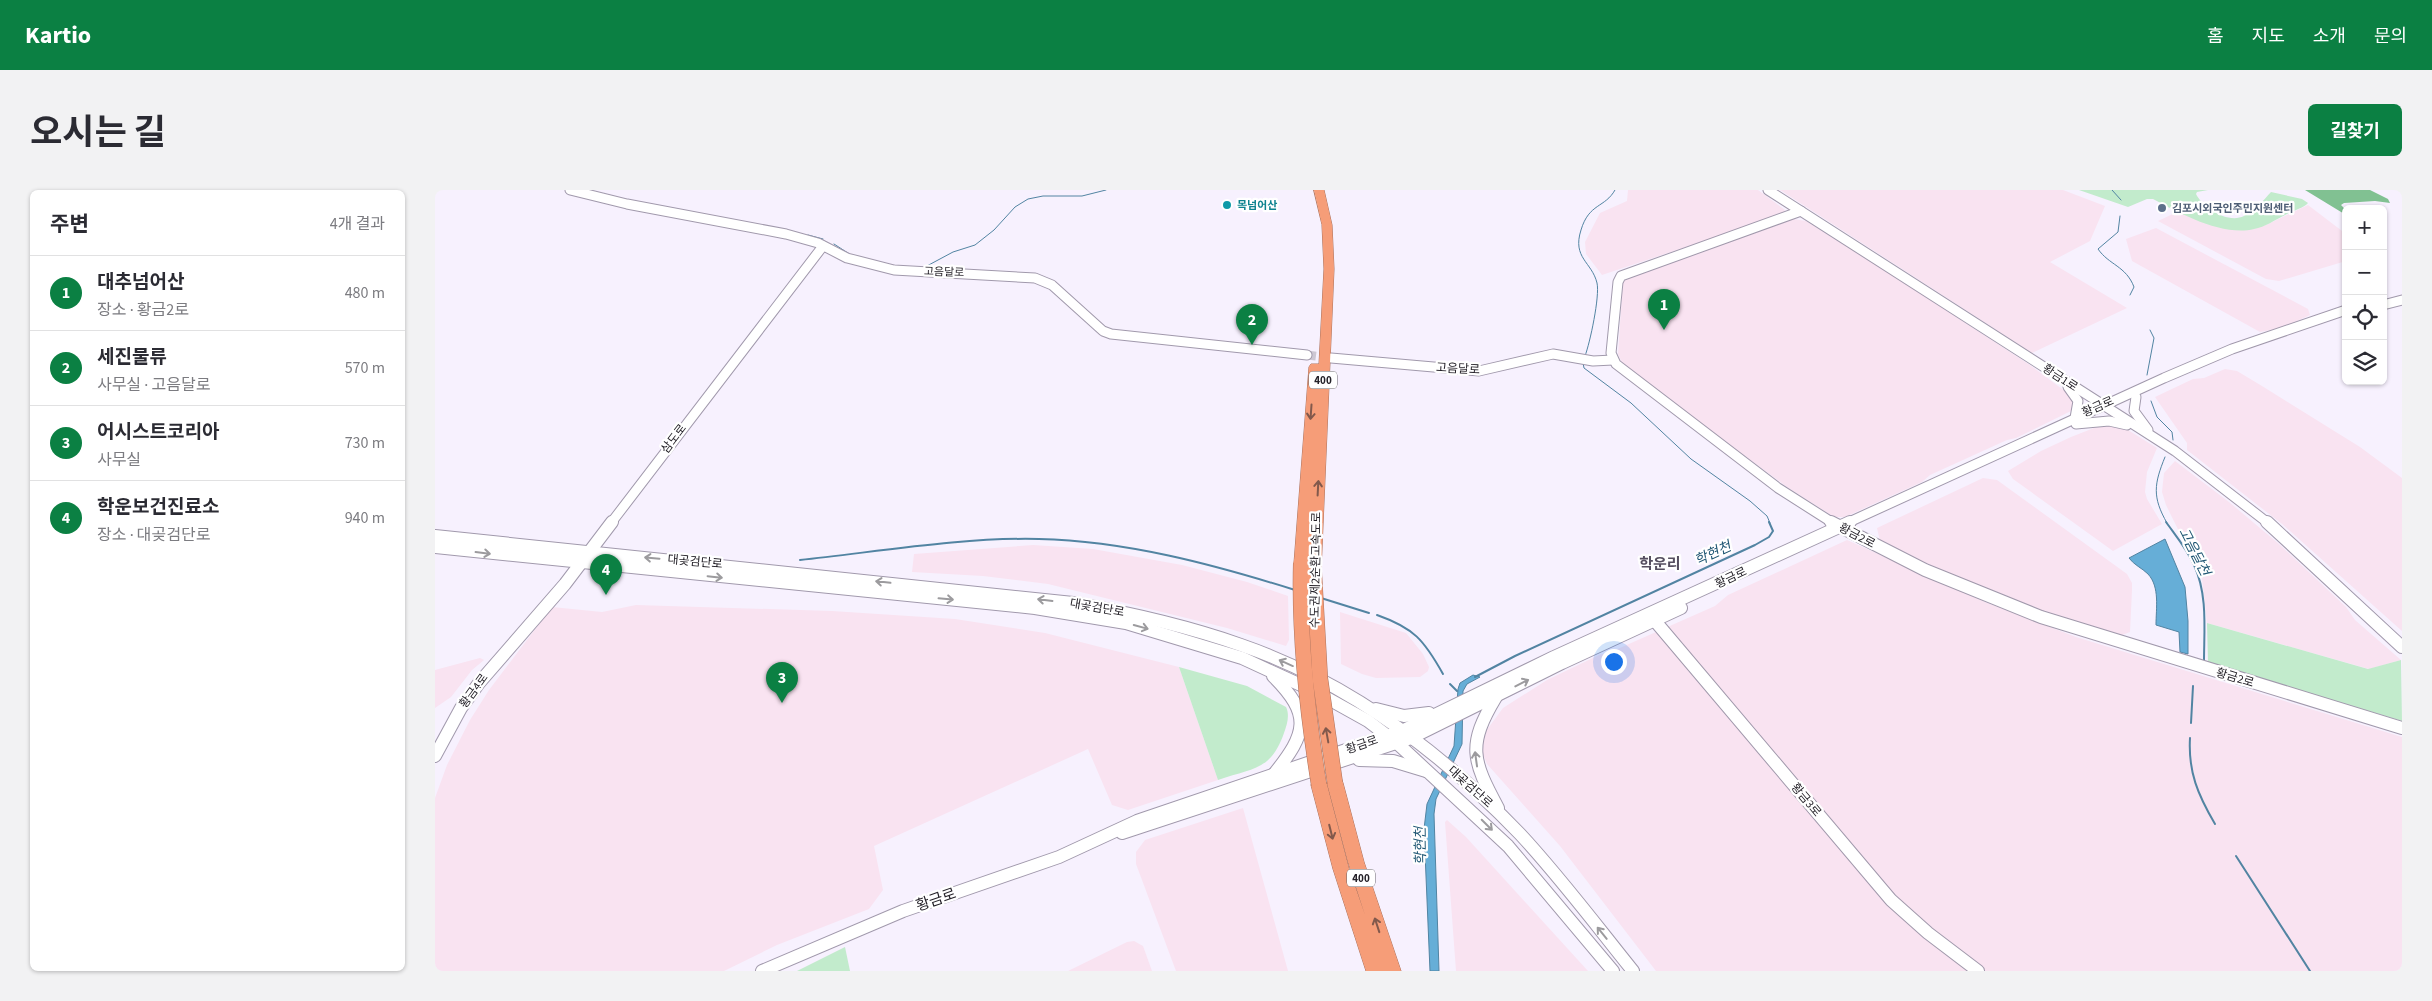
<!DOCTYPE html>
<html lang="ko">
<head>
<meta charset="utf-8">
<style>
	body { margin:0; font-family:"Source Sans 3","Noto Sans KR",sans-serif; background:#f2f2f3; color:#2b2b33 }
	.controls { position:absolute; right:15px; top:15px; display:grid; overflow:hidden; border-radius:8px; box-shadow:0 1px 4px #0004 }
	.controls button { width:45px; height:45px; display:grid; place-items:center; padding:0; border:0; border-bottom:1px solid #e1e1e2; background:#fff; color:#2b2b33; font:25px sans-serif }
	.you { position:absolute; left:1178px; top:471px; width:18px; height:18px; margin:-12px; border:4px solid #fff; border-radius:50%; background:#1a73e8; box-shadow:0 0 0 8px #1a73e833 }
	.badge { display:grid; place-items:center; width:32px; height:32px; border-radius:50%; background:#0b8043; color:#fff; font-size:16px; font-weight:700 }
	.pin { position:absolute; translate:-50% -41px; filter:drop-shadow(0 1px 2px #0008) }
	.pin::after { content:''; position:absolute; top:26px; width:18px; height:15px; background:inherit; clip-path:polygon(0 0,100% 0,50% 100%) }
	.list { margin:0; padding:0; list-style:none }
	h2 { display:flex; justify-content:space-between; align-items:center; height:65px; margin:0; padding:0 20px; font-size:21px }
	h2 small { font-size:16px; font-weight:400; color:#7c7c81 }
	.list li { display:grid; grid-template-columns:32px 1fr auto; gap:15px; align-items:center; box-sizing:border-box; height:75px; padding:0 20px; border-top:1px solid #e1e1e2 }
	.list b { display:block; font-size:19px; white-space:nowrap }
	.list p { margin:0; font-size:16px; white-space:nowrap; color:#7c7c81 }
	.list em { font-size:16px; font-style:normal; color:#7c7c81 }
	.icon { flex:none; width:28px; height:28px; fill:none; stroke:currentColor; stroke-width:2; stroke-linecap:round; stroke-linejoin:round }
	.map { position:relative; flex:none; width:1967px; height:781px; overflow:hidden; border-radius:8px }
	header { display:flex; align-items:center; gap:30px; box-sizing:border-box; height:70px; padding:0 25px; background:#0b8043; color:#fff }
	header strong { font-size:24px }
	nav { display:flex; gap:28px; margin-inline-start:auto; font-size:18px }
	.intro { display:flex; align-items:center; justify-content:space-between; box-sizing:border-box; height:120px; padding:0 30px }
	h1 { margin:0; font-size:35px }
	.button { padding:12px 22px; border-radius:8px; background:#0b8043; color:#fff; font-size:18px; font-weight:700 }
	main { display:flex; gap:30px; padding:0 30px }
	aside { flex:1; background:#fff; border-radius:8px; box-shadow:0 1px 4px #0004 }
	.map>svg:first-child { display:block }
	.industrial { fill:#f9e3f1 }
	.green { fill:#c2ebcc }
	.forest { fill:#81c192 }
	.water { fill:#66aed7; stroke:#5284a2 }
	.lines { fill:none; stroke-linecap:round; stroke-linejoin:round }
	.stream-far1 { stroke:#5284a2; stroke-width:1 }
	.stream { stroke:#5284a2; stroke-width:2 }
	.secondary-tunnel { stroke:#cdc7d3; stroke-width:9; stroke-dasharray:9 4.5; stroke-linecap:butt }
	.secondary-far1-casing { stroke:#a199ac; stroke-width:11 }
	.secondary-casing { stroke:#a199ac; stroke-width:14 }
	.highway-casing { stroke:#ac725c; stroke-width:1 }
	.secondary-far1 { stroke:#fff; stroke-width:9 }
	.secondary { stroke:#fff; stroke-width:12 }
	.highway { fill:#f69d78; fill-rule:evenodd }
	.highway-bridge-casing { stroke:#ac725c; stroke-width:16; stroke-linecap:butt }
	.highway-bridge { stroke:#f69d78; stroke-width:15 }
	.oneway { stroke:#82594c }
	.oneway2 { stroke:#9c9b9e }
	.culture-dot { fill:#0f9aa8; stroke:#fff; stroke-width:2 }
	.service-dot { fill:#5c6f8a; stroke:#fff; stroke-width:2 }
	.labels { text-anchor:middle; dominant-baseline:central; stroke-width:4.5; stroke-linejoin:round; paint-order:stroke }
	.far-culture-label { font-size:11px; font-weight:bold; fill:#0d838f; stroke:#fff; text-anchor:start }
	.far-service-label { font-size:11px; font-weight:bold; fill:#4e5e75; stroke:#fff; text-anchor:start }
	.far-street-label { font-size:11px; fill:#242128; stroke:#fff }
	.shield { fill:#fff; stroke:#666468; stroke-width:1 }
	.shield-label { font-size:11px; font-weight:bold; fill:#242128 }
	.street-label { font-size:12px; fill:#242128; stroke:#fff }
	.water-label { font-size:14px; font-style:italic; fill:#205774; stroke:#fff }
	.quarter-label { font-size:15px; font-weight:bold; fill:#564f60; stroke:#fff }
	.near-street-label { font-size:15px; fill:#242128; stroke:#fff }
</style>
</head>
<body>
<header>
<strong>Kartio</strong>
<nav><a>홈</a><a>지도</a><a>소개</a><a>문의</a></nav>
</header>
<div class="intro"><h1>오시는 길</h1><a class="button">길찾기</a></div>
<main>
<aside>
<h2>주변<small>4개 결과</small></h2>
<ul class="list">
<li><span class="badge">1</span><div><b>대추넘어산</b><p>장소 · 황금2로</p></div><em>480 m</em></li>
<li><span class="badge">2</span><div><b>세진물류</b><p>사무실 · 고음달로</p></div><em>570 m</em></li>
<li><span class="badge">3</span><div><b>어시스트코리아</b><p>사무실</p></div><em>730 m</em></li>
<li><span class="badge">4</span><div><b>학운보건진료소</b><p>장소 · 대곶검단로</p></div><em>940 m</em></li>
</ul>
</aside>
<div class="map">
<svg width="1967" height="781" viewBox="0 0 1967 781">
	<rect width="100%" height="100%" fill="#f7f1fe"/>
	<!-- industrial -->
	<g class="industrial">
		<polygon points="1193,0 1323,0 1350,20 1347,25 1167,85 1151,64 1150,52 1165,23 1192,11"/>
		<polygon points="1345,0 1628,0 1670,16 1655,51 1615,72 1692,118 1597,163"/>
		<polygon points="1873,15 1911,44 1911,71 1844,91 1831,89 1723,31 1742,22 1790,38 1807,40 1831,35"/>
		<polygon points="1358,29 1371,31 1449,80 1595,175 1635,205 1639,212 1638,220 1581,248 1572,250 1495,285 1487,292 1410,327 1399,327 1352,297 1189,177 1183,164 1188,90"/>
		<polygon points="1721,38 1873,119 1875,125 1847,138 1825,142 1697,71 1691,49"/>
		<polygon points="1790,179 1802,181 1827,196 1925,257 1967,288 1967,441 1847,334 1752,260 1752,253 1720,207 1758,189 1769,188"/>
		<polygon points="1675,235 1693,240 1722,258 1712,282 1710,302 1712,309 1727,334 1678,361 1578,289 1573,281 1606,261 1636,247 1664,236"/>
		<polygon points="1740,271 1794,312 1844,354 1911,417 1920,430 1966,470 1934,479 1772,433 1767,388 1731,315 1727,302 1729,283"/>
		<polygon points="1548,288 1562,290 1692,384 1697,393 1697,400 1695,442 1682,447 1599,419 1496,376 1445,351 1442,338"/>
		<polygon points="1412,350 1550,412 1641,447 1967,547 1967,781 1221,781 1125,656 1052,574 1047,562 1051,541 1068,518 1112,490 1164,465 1178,461 1280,416 1293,405"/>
		<polygon points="598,355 658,359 747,375 812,392 853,406 854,450 851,456 792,438 613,394 548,386 477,382 479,364"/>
		<polygon points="201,415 397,421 520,429 610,443 744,477 783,590 693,620 677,615 653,559 439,656 448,700 434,719 342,755 289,781 0,781 0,608 12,575 35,530 54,500 117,417 167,422"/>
		<polygon points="905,422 971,443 988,464 994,477 993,481 985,487 941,488 927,484 906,474"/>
		<polygon points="45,468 49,470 37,480 16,507 0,518 0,480"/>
		<polygon points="808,618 853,781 741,781 701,674 701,662 710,650"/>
		<polygon points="1012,630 1031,647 1153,781 1021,781 1010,632"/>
		<polygon points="699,751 708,756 717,781 633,781 692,752"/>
	</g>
	<!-- green -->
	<g class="green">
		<path d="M1644,0H1773L1762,2L1761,4C1768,18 1793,34 1809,26C1820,20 1828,11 1836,2L1867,9L1873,13C1869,18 1857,21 1850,25C1840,30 1830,37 1819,39C1788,47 1744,23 1718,9H1712L1693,17Z"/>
		<polygon points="1772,433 1933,479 1966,470 1967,531 1773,473"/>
		<path d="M744,477L812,496L851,517C855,525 852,535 849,543C836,581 817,578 783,590Z"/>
		<polygon points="410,757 415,781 362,781"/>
	</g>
	<!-- forest -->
	<polygon class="forest" points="1870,0 1935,0 1953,9 1955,13 1940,11 1909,13 1906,15 1911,20 1911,25"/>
	<!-- water -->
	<g class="water">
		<path d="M1730,349L1750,397L1753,431V464L1745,462L1744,442L1721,435C1721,418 1725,397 1713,384C1707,378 1699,375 1694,368Z"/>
		<polygon points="1038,485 1045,487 1032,494 1028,501 1027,554 1001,609 999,624 1004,781 995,781 989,639 992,614 1019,556 1023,499 1025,493"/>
	</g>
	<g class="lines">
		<!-- stream-far1 -->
		<g class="stream-far1">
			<polyline points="1677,0 1686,10"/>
			<path d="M1685,26L1683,42L1663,59C1674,75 1691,76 1699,97L1695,105"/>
			<polyline points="373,45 388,49"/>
			<polyline points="399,54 416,65"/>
			<polyline points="490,77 518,62 540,55 559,40 580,17 593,9 608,6 647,6 671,0"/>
			<path d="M1150,166C1155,153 1165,106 1162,93C1157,72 1137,68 1146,40C1154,13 1170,18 1180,0"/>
			<polyline points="1148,173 1149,178 1196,213 1256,269 1315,311 1332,326 1335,333"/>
			<polyline points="1712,185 1719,148 1715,140"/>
			<polyline points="1716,211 1722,227 1737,242 1738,250"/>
			<path d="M1730,267C1719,294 1717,307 1732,333"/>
		</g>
		<!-- stream -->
		<g class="stream">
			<path d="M1731,332C1741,346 1752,359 1759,375C1773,405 1769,440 1769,472"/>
			<path d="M365,370C441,362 528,347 604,349C691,351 777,374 860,400"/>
			<polyline points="886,408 934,423"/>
			<path d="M942,425C979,438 989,450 1008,484"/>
			<polyline points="1040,487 1080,466 1320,355 1334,347 1338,341 1334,332"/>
			<polyline points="1015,494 1022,501"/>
			<polyline points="1756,533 1758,496"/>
			<path d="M1755,548C1753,582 1763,605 1780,634"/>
			<polyline points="1801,666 1875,781"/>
		</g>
		<!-- secondary-tunnel -->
		<polyline class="secondary-tunnel" points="872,165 896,168"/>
		<defs>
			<g id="secondary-far1">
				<polyline points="135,0 192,14 351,44 383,53 412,68 459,80 600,88 617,95 668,141 676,144 872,165"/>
				<polyline points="1333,0 1740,261 1833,333"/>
				<polyline points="1366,21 1186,86 1183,92 1176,163 1181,174 1343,298 1398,333"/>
				<polyline points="1948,115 1967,110"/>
				<polyline points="896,168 1044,181 1118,164 1158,171 1178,170"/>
				<polyline points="1633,197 1643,211 1640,228"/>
				<polyline points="1701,207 1699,221 1713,240"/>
				<polyline points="1641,234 1674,231 1692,235"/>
				<polyline points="176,333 388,56"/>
				<polyline points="1412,333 1729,188 1797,159 1911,120"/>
			</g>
			<g id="secondary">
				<polyline points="1396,332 1490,380 1606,427 1967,538"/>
				<polyline points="1832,332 1967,457"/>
				<path d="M0,346L638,413C695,423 752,436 806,455C913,492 1007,563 1085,644C1125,687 1161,735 1198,781"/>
				<polyline points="0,357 600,418 691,433 807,468 881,502 933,531 962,553 1073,656 1178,781"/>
				<polyline points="1215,425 1456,710 1493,743 1543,781"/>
				<path d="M838,486C877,525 872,543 839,584"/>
				<path d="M1061,507C1032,555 1037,570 1063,618"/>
				<polyline points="941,519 969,526 994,523"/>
				<polyline points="0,566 26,518 44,493 130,394 177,332"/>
				<polyline points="924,570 958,571 991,581"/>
				<polyline points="687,643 976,548 1127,473 1246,418"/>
				<polyline points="327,781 468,721 624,667 702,631 967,541 1119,467 1415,332"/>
			</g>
			<g id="highway">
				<polygon points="879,0 889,0 897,35 899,79 886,382 884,386 874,386 873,373 866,378 861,377 859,373 874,177 876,174 884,174 889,79 887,35"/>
				<polygon points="900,586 906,588 908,593 929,672 966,781 931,781 898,679 876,595 878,590 884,588 890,590 892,595 914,679 930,725 913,672 892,593 894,588"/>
			</g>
		</defs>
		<!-- secondary-far1 casing -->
		<use href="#secondary-far1" class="secondary-far1-casing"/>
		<!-- secondary casing -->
		<use href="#secondary" class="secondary-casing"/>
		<!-- highway casing -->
		<use href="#highway" class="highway-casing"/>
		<!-- secondary-far1 -->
		<use href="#secondary-far1" class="secondary-far1"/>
		<!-- secondary -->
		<use href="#secondary" class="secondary"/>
		<!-- highway -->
		<use href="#highway" class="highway"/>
		<defs>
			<g id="highway-bridge">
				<path d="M866,373C864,448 872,521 884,595"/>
				<polyline points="879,382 885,488 900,593"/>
			</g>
		</defs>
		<!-- highway-bridge casing -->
		<use href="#highway-bridge" class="highway-bridge-casing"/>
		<!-- highway-bridge -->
		<use href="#highway-bridge" class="highway-bridge"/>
	</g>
	<!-- one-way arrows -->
	<defs><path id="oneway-shaft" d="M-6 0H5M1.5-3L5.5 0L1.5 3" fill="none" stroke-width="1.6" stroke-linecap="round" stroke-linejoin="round" transform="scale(1.25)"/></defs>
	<g class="oneway">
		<use href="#oneway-shaft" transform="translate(876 222) rotate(94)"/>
		<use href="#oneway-shaft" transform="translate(883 298) rotate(-87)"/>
		<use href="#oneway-shaft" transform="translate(892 545) rotate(-100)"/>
		<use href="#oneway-shaft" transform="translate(896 642) rotate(76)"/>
		<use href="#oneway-shaft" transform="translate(942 735) rotate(-108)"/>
	</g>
	<g class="oneway2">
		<use href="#oneway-shaft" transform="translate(48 363) rotate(7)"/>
		<use href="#oneway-shaft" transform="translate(217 368) rotate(-175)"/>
		<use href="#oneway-shaft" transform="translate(280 387) rotate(6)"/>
		<use href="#oneway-shaft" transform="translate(448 392) rotate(-174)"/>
		<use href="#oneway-shaft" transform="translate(511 409) rotate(5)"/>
		<use href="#oneway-shaft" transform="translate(610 410) rotate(-173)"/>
		<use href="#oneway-shaft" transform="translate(706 437) rotate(15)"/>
		<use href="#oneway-shaft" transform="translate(851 473) rotate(-156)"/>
		<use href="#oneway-shaft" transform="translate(1087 493) rotate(-27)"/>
		<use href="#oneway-shaft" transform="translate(1041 569) rotate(-98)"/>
		<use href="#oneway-shaft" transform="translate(1052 635) rotate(45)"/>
		<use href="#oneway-shaft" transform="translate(1167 743) rotate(-129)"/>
	</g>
	<!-- markers -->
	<circle class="culture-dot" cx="792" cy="15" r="5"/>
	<circle class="service-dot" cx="1727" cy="18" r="5"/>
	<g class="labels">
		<!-- far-culture labels -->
		<g class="far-culture-label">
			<text x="802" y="15">목넘어산</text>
		</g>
		<!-- far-service labels -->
		<g class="far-service-label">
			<text x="1737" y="18">김포시외국인주민지원센터</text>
		</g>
		<!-- far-street labels -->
		<g class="far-street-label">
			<text transform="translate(509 82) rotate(2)">고음달로</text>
		</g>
		<!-- shield labels -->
		<g class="shield">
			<rect x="874" y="181.5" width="28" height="17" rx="4"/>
			<rect x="912" y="679.5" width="28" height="17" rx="4"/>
		</g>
		<g class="shield-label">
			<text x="888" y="190">400</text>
			<text x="926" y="688">400</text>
		</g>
		<!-- street labels -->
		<g class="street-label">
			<text transform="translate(1023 179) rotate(3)">고음달로</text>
			<text transform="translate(1625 188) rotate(33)">황금1로</text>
			<text transform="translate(1663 217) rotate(-24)">황금로</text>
			<text transform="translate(239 249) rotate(-53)">삼도로</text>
			<text transform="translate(1422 346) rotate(28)">황금2로</text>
			<text transform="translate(260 372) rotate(5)">대곶검단로</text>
			<text transform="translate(881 380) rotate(-89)">수도권제2순환고속도로</text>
			<text transform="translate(1296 388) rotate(-25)">황금로</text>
			<text transform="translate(662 418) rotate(10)">대곶검단로</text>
			<text transform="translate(1800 488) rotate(17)">황금2로</text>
			<text transform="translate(39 501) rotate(-54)">황금4로</text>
			<text transform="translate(927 555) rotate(-19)">황금로</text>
			<text transform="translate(1035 597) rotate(42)">대곶검단로</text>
			<text transform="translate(1371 610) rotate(50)">황금3로</text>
		</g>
		<!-- water labels -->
		<g class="water-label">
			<text transform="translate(1759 362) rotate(63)">고음달천</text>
			<text transform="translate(1278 364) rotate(-25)">학현천</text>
			<text transform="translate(986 656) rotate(-91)">학현천</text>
		</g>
		<!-- quarter labels -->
		<g class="quarter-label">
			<text x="1225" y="374">학운리</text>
		</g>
		<!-- near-street labels -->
		<g class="near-street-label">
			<text transform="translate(501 710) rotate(-19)">황금로</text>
		</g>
	</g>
</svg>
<div class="controls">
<button>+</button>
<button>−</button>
<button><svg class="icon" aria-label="locate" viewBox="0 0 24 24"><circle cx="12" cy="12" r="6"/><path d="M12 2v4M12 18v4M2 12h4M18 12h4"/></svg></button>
<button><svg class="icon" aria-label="layers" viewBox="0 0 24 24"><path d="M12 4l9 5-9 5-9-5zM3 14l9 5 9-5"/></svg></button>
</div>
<div class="you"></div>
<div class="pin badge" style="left:1229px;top:140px">1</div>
<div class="pin badge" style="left:817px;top:155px">2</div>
<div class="pin badge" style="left:347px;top:513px">3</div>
<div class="pin badge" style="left:171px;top:405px">4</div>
</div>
</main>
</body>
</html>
